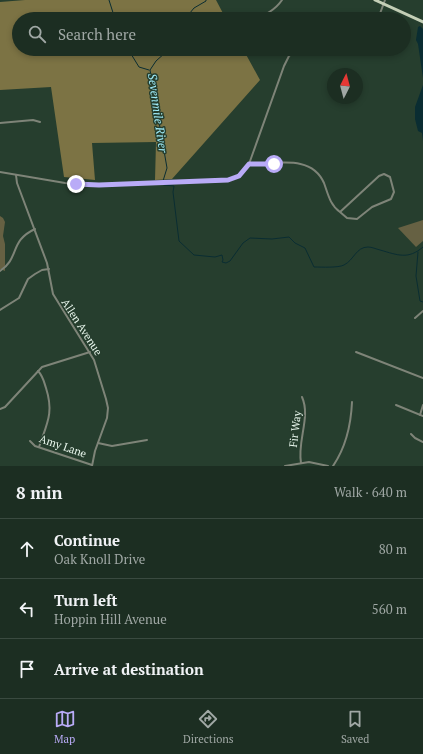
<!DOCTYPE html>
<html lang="en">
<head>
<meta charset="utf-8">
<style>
	body { margin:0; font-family:"PT Serif",serif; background:#293a2f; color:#f1f3f6 }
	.compass { position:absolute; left:327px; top:68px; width:36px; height:36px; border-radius:50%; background:#1c2e22; box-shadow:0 2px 6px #0003; rotate:6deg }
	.stop { position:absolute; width:12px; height:12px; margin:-9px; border:3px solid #b9abf7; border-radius:50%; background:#fff }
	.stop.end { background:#b9abf7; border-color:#fff; box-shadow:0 1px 4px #0008 }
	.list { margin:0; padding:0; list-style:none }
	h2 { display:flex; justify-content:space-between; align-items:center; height:52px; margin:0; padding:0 16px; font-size:17px }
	h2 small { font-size:13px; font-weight:400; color:#a0a8a5 }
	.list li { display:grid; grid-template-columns:26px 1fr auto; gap:12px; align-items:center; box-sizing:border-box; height:60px; padding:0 16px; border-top:1px solid #3a4a40 }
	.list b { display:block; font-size:15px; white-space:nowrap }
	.list p { margin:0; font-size:13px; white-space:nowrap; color:#a0a8a5 }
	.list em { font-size:13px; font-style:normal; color:#a0a8a5 }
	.icon { flex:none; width:22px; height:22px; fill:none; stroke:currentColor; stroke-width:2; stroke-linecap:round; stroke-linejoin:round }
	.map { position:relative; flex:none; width:423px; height:466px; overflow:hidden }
	.search { position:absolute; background:#1c2e22; box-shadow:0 2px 6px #0003; left:12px; right:12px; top:12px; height:44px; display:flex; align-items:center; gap:10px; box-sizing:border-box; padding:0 14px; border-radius:22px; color:#a0a8a5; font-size:15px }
	.sheet { height:232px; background:#1c2e22 }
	nav { display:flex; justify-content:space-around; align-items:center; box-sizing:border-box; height:56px; border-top:1px solid #3a4a40; background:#1c2e22; font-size:11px; color:#a0a8a5 }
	nav a { display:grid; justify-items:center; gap:2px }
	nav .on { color:#b9abf7 }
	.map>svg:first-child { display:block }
	.green { fill:#666143 }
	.forest { fill:#7c7344 }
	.water { fill:#0a2d32 }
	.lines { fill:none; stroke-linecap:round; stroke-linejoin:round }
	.stream { stroke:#0a2d32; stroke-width:1 }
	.minor { stroke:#7e8478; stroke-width:2 }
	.major { stroke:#c4cfb7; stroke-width:3 }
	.route { stroke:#b9abf7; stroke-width:5 }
	.labels { text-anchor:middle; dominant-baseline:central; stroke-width:3; stroke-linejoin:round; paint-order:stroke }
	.street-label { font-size:11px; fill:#e8f6ec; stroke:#263e2e }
	.water-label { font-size:12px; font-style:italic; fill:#9fecf9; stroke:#263e2e }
</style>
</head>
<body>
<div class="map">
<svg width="423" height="466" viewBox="0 0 423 466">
	<rect width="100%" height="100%" fill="#263e2e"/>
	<!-- green -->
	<g class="green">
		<polygon points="0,216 3,218 5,222 3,236 5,244 5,271 0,269"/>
		<polygon points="423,220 423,241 416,247 398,228"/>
	</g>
	<!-- forest -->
	<polygon class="forest" points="25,0 216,0 226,19 19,19 19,49 243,49 260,80 172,179 155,180 156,142 92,143 95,180 64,177 51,87 0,90 0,2"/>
	<!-- water -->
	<g class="water">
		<polygon points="420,26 423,29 423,78 418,44 416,40 418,27"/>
		<polygon points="423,85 423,141 422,133 418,131 415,119 415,107"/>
	</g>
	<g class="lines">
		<!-- stream -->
		<g class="stream">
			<polyline points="109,0 115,19"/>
			<polyline points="185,19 194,8 206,1 206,0"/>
			<polyline points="128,49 139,67 149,70"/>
			<polyline points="163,181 167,168 150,70 156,61 166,52 167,49"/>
			<path d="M164,185L174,186L173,192L179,241L194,255L215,257L222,255L223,260L222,262L226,263L230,261L243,243L250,238L272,239L289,237L295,243L305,248L314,267C322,267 338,268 344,265C354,260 356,247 368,247C372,247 376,249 380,250C398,255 408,260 423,247"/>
			<polyline points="418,252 416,276 420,301 423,302"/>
		</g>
		<!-- minor -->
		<g class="minor">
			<path d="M252,18C263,18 276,9 282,0"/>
			<polyline points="378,19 385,0"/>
			<polyline points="0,123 33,120 40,122"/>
			<path d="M249,164C274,165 311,153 324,183C328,194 330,205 340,212L379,176L384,174L390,177L394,192L391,199L372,207L357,219L347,218L340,212"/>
			<path d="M0,172L65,183L94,185L222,181C235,180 243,175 249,164L284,66L289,56L298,49"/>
			<polyline points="16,175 17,183 47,263 53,294 94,360 106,399 108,408 107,418 95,451 92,466"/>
			<path d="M0,271C20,258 9,241 35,229"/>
			<polyline points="0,310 19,298 28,279 35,274 42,270 49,269"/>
			<polyline points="415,318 423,311"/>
			<polyline points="356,352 423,378"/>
			<path d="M38,371C43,376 44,382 46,388C54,413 47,423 39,447"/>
			<polyline points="396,405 423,416"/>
			<polyline points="0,409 5,407 42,367 90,352"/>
			<polyline points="420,415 423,405"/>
			<polyline points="411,434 415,438 423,442"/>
			<polyline points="30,441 35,446 92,465"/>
			<polyline points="98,443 112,446 147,440"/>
			<path d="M301,463C297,441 311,417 302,397"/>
			<polyline points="285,466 309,462 328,466"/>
			<path d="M333,466C346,447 351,425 352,402"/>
		</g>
		<!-- major -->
		<polyline class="major" points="375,0 423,22"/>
	</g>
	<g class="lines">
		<!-- route -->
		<polyline class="route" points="76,184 99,185 228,180 239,176 249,164 274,164"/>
	</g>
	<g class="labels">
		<!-- street labels -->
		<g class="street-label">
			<text transform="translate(82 327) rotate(57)">Allen Avenue</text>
			<text transform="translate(295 429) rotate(-83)">Fir Way</text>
			<text transform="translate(63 446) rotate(19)">Amy Lane</text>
		</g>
		<!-- water labels -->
		<g class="water-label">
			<text transform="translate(158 113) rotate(82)">Sevenmile River</text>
		</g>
	</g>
</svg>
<svg class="compass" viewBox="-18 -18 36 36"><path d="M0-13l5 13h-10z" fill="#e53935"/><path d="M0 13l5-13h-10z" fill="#a0a8a5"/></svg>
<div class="stop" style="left:274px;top:164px"></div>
<div class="stop end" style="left:76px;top:184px"></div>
<div class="search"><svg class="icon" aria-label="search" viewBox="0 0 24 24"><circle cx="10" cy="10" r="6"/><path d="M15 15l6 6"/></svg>Search here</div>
</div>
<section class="sheet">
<h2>8 min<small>Walk · 640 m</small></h2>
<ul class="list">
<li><svg class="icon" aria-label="ahead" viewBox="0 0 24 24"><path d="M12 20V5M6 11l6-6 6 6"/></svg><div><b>Continue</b><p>Oak Knoll Drive</p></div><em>80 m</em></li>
<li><svg class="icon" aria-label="left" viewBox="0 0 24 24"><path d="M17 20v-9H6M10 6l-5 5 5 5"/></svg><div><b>Turn left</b><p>Hoppin Hill Avenue</p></div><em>560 m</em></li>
<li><svg class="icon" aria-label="arrive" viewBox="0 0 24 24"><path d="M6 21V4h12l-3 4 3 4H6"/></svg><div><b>Arrive at destination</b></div></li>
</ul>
</section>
<nav>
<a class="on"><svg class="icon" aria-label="map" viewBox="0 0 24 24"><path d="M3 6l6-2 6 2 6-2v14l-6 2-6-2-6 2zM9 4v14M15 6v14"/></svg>Map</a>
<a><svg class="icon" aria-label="directions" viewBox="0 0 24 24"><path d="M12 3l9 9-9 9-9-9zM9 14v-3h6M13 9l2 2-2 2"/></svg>Directions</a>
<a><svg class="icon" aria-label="saved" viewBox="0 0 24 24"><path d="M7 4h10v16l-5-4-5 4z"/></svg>Saved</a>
</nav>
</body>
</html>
